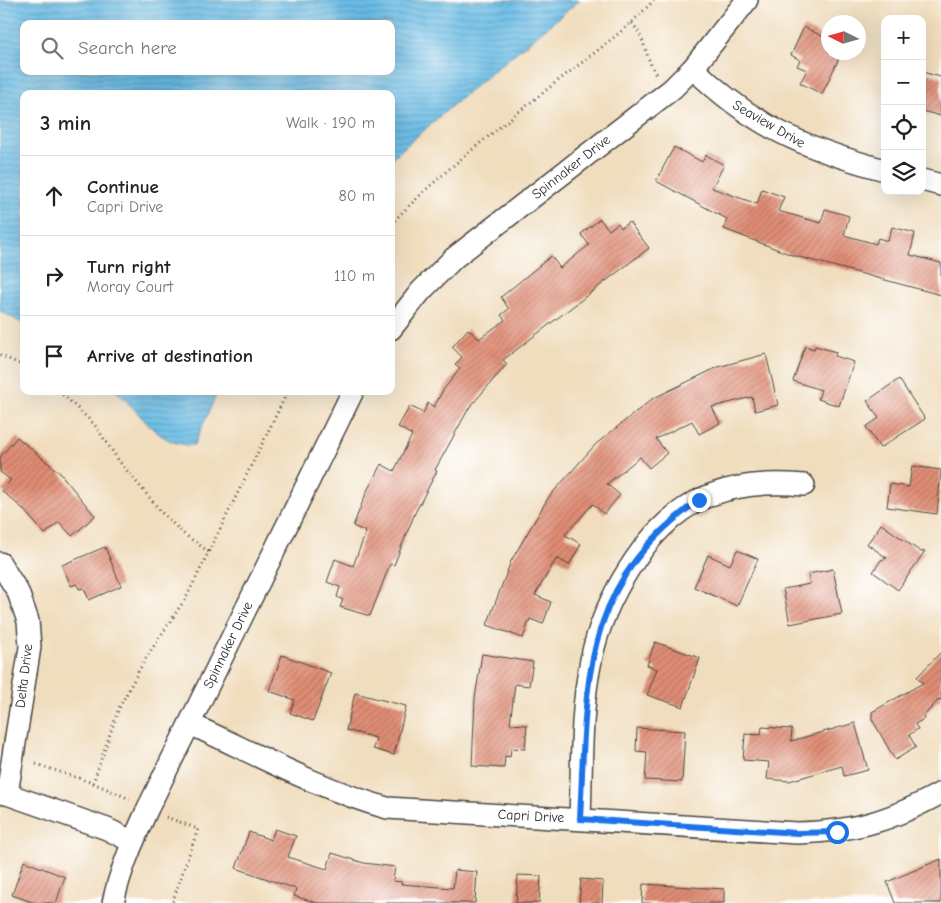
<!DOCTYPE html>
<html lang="en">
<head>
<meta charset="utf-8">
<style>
	body { margin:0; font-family:"Comic Neue",sans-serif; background:#f6f6f6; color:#222 }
	.controls { position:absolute; right:15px; top:15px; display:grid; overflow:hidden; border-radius:10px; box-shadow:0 5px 20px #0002 }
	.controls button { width:45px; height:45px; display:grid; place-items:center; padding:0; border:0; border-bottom:1px solid #e0e0e0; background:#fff; color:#222; font:25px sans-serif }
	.compass { position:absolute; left:821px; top:15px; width:45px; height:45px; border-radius:50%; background:#fff; box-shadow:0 5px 20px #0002; rotate:275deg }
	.stop { position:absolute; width:15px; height:15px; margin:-11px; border:4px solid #1a73e8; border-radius:50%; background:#fff }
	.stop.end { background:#1a73e8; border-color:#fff; box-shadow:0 1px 5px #0008 }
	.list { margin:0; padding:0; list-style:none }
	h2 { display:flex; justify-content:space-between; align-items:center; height:65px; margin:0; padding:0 20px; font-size:21px }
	h2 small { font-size:16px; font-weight:400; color:#767676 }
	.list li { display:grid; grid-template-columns:32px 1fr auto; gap:15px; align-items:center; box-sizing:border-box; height:80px; padding:0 20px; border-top:1px solid #e0e0e0 }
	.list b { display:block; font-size:19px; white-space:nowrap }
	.list p { margin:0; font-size:16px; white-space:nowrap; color:#767676 }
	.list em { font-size:16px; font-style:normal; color:#767676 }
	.icon { flex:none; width:28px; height:28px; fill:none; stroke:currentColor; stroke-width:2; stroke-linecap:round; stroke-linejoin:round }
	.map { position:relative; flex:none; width:941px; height:903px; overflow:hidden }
	.search { position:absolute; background:#fff; box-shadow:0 5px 20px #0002; left:20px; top:20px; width:375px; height:55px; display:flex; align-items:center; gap:12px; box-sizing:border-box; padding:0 18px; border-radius:10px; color:#767676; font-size:19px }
	.panel { position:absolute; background:#fff; box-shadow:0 5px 20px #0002; left:20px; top:90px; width:375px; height:305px; border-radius:10px }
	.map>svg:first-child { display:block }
	.water { fill:url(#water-rules); stroke:#4a7488; fill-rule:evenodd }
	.building { fill:url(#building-hatch) }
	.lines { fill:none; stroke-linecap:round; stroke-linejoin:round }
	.minor-casing { stroke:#494641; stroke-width:24 }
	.path { stroke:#494641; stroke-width:3; stroke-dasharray:1 4; stroke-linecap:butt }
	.minor { stroke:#fff; stroke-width:21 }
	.route { stroke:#1a73e8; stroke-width:6 }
	.labels { text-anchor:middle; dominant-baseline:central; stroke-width:4; stroke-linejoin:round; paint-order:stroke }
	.street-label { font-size:14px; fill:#2b2b2b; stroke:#fff }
</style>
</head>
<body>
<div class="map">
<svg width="941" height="903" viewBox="0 0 941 903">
	<defs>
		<pattern id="water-rules" width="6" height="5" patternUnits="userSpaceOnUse" patternTransform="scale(1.25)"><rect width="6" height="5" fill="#69bce5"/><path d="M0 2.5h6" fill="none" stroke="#5799ba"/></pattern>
		<pattern id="building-hatch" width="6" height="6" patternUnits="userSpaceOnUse" patternTransform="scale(1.25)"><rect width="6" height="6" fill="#e08d75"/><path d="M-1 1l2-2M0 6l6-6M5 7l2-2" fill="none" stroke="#b67360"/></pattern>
	</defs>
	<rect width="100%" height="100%" fill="#fff"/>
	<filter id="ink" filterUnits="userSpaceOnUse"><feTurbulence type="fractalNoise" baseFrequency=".02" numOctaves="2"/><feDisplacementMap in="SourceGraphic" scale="10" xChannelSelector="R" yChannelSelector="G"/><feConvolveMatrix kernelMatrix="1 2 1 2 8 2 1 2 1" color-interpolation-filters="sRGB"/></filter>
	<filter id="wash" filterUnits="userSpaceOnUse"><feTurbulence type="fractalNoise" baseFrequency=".0096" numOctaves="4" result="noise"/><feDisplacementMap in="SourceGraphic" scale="20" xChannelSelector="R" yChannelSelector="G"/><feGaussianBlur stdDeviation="1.12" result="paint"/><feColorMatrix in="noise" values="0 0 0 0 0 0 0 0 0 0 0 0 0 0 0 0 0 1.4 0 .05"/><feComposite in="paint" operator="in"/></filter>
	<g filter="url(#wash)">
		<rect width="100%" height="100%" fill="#f0ddbd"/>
		<!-- water -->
		<g class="water">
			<path d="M0,0H580L462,97L391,159V94H24V324L0,311ZM24,24H391V71H24Z"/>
			<path d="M116,391H218L194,445C157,447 141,412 116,391Z"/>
		</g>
		<g id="blocks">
			<!-- building -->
			<g class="building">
				<polygon points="804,27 828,39 828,52 842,52 822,94 800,83 807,70 797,66 800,60 791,55"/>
				<polygon points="922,72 941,77 941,116 922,111"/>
				<polygon points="674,147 702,162 706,155 724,165 712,188 757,204 762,189 784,197 778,211 821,223 825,209 849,216 844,235 876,244 878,238 888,241 892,227 915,233 910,255 941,263 941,295 792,255 724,229 727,219 656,181"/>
				<polygon points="600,219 609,230 618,223 621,228 629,222 649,248 503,360 507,364 469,408 435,470 437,471 415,513 394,565 390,564 370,616 340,607 343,600 337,597 340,587 327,582 335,559 353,566 366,532 353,526 367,491 381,464 394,471 412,435 398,427 410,406 423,413 428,403 434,407 443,390 460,369 455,365 462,357 452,347 468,329 479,339 505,320 501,315 509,309 501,297 551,256 560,268 589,245 581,234"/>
				<polygon points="805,346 814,349 815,346 836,352 835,356 854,362 839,406 818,399 821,390 793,381"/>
				<polygon points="766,354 778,405 755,411 752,397 712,407 720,423 699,434 692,421 656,439 667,453 649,468 640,457 607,484 620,495 604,514 593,504 565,535 581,544 569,565 557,558 535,595 551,602 543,624 530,619 523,638 487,625 511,561 548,498 596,444 652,399 718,367"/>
				<polygon points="899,379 925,419 880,448 866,427 879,418 867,401"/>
				<polygon points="17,437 60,473 95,516 72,536 59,522 45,534 22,508 2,491 11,480 0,472 0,457"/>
				<polygon points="912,466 941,470 937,514 887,507 890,484 909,487"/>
				<polygon points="881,524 921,552 925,551 898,590 873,572 881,560 887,558 867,544"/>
				<polygon points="105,547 121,586 89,600 84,588 79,589 77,584 71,586 62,565"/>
				<polygon points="737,550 758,559 737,606 694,587 708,555 730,565"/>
				<polygon points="833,569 842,614 790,624 783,589 810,584 808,574"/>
				<polygon points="655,642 700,658 683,707 647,695 657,669 647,665"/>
				<polygon points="941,652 941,701 939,699 923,717 924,719 915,724 918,729 909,735 916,747 895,760 872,719 872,712 923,683 917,677"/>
				<polygon points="482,654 533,662 529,686 515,684 510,724 527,725 525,749 511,748 510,757 505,756 504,768 472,766 475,698"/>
				<polygon points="282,655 331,673 313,721 290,713 295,700 269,691"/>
				<polygon points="355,693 406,706 394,755 373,749 376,738 346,730"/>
				<polygon points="855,723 868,770 844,776 842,766 789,781 767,779 769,762 743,760 745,734 761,735 762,727 792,729 791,741"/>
				<polygon points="637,728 685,731 682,782 645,780 647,752 636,751"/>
				<polygon points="275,829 296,836 288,857 327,869 332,853 364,863 395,867 393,881 402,882 401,884 453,888 455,870 477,872 475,903 317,903 294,896 296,889 236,868 249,832 271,840"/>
				<polygon points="941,859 941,903 895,903 887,882"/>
				<polygon points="24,861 65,877 56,903 35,903 12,895"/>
				<polygon points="518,875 541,876 539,903 516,903"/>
				<polygon points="581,879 603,881 602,903 579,903"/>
				<polygon points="643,884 724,889 724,903 642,903"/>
			</g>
		</g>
	</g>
	<g filter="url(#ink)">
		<use href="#blocks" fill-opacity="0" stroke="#494641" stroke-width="1"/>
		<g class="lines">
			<defs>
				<g id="minor">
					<path d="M693,68C752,126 806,149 885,170"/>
					<polyline points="922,180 941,185"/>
					<polyline points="391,329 421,291 454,258 672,89 693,68 747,0"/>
					<polyline points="0,563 18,592 28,621 30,647 7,794"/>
					<path d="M190,724C254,753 319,789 387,808L797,833C856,831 890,821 941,793"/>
					<polyline points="0,793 7,794 107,829 133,842"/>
					<path d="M580,819C582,767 580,712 591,660C603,602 645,526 701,499C734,484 768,482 804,485"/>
					<path d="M113,903C120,870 134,839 148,808L353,391"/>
				</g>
			</defs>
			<!-- minor casing -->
			<use href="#minor" class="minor-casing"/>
			<!-- path -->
			<g class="path">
				<path d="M632,23C646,39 645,58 657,76"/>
				<path d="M391,224C441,172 499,128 555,83C589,57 624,32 654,0"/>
				<polyline points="0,355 24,366"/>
				<polyline points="59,391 94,424 119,461 163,514 184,534 209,552"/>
				<polyline points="36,764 93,783 130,799"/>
				<polyline points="93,783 119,708 144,661 187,596 288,391"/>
				<polyline points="166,817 198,829 172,903"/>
			</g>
			<!-- minor -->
			<use href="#minor" class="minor"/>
		</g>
	</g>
	<g class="lines" filter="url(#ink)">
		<!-- route -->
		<path class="route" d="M699,500C578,586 587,685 580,819L797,833L837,832"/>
	</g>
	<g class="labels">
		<!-- street labels -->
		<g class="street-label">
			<text transform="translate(769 124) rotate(30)">Seaview Drive</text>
			<text transform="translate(571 167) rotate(-38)">Spinnaker Drive</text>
			<text transform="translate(228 645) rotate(-64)">Spinnaker Drive</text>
			<text transform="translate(24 676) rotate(-83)">Delta Drive</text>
			<text transform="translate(531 816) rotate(3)">Capri Drive</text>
		</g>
	</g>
</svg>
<div class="controls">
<button>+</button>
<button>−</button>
<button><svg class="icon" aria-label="locate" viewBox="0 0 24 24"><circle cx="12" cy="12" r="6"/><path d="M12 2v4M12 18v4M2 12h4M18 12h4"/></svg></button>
<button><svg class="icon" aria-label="layers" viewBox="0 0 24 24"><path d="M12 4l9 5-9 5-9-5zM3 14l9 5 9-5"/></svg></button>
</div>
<svg class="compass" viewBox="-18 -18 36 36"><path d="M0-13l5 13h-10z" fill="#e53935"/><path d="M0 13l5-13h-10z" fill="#767676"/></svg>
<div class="stop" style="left:837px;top:832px"></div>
<div class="stop end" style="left:699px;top:500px"></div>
<div class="search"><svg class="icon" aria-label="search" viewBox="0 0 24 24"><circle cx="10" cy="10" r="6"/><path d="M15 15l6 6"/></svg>Search here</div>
<section class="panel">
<h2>3 min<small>Walk · 190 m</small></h2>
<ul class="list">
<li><svg class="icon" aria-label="ahead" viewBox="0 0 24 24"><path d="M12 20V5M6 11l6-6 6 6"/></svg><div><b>Continue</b><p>Capri Drive</p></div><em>80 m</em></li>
<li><svg class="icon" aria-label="right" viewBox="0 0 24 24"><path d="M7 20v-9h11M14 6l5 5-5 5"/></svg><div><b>Turn right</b><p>Moray Court</p></div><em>110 m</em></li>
<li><svg class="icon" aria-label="arrive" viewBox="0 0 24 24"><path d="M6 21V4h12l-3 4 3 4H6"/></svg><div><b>Arrive at destination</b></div></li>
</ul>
</section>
</div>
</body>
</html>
